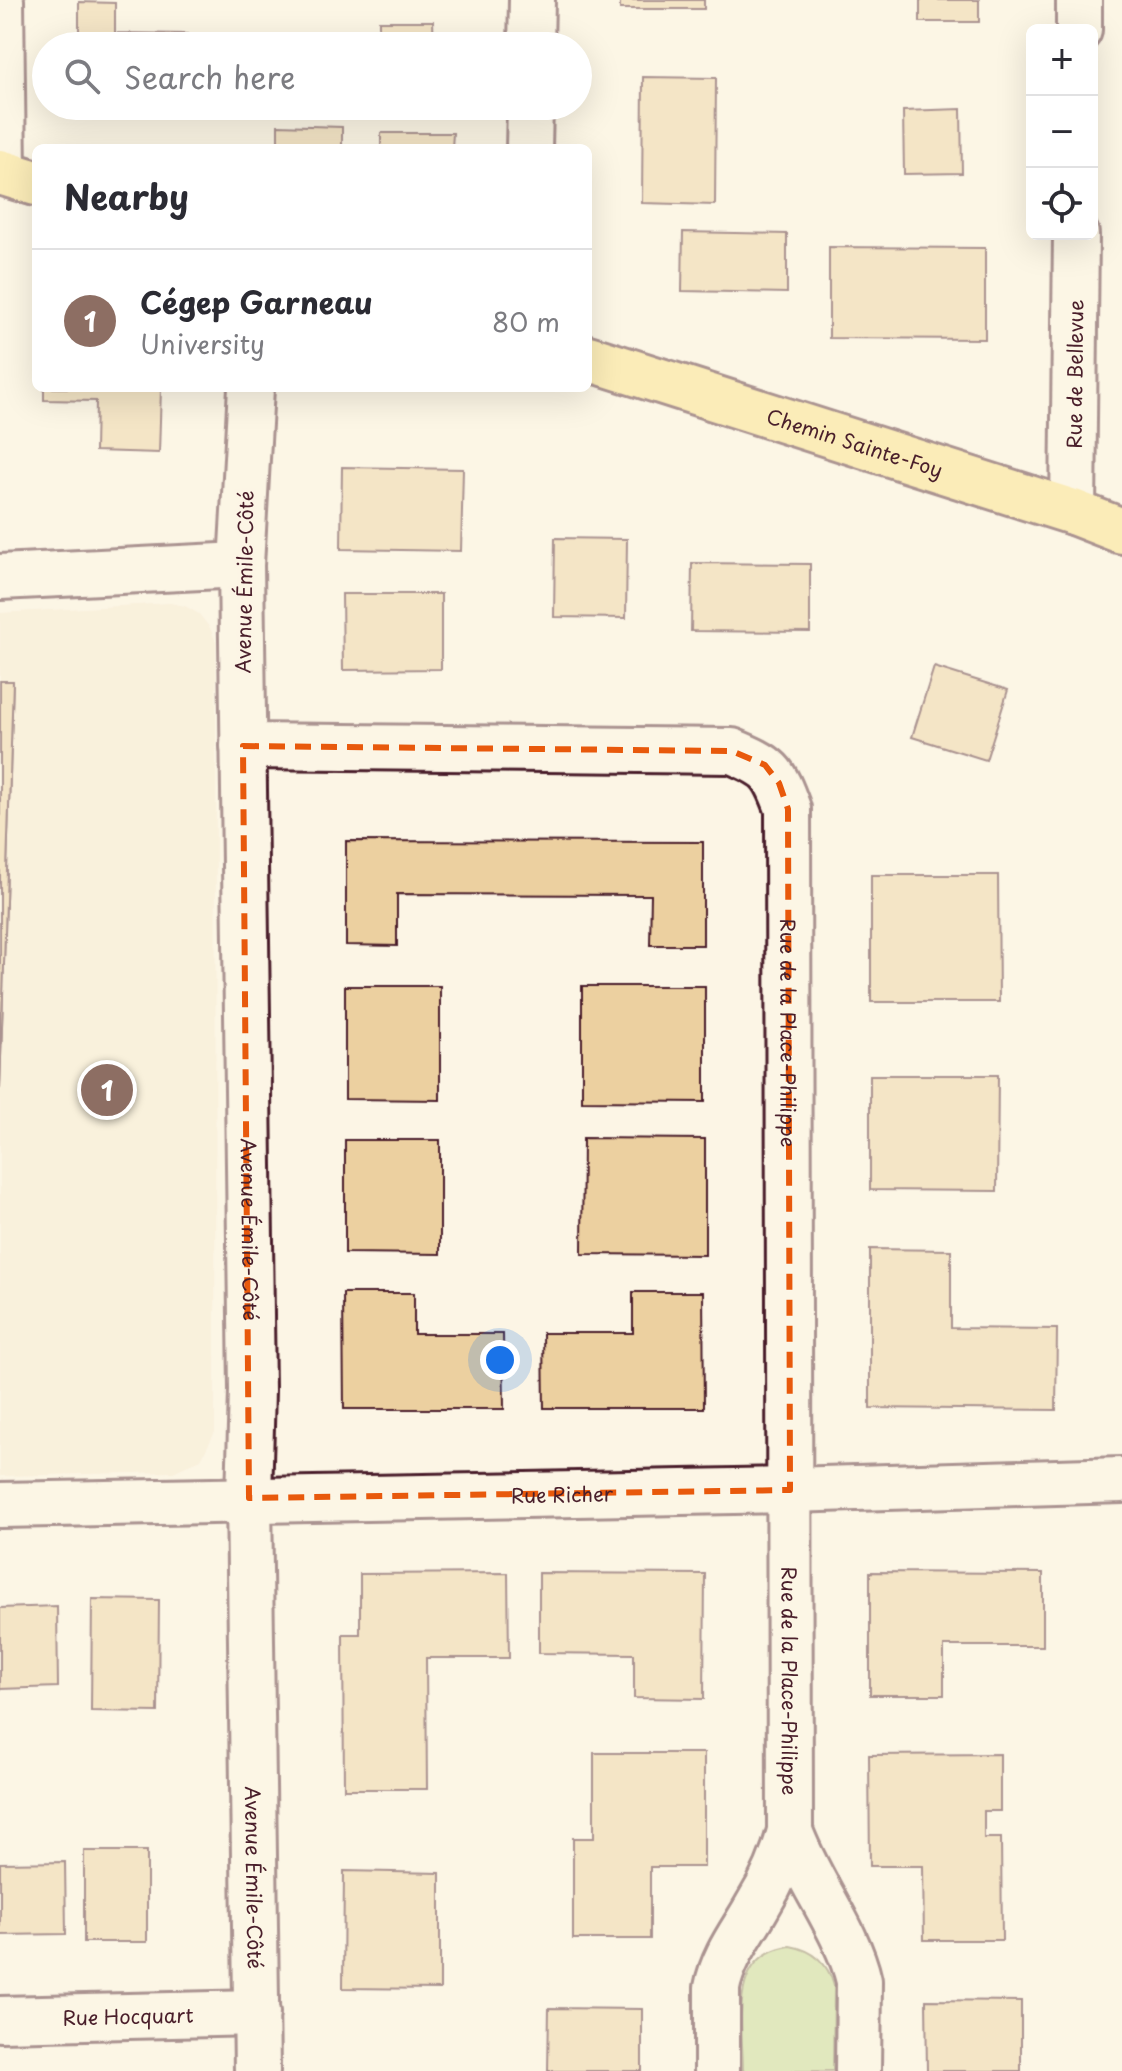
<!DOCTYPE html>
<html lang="en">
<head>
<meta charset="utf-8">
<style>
	body { margin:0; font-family:"Playpen Sans",sans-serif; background:#f7f7f7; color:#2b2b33 }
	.controls { position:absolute; right:24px; top:24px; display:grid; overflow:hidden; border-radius:12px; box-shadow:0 8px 32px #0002 }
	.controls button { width:72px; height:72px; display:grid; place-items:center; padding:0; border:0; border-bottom:2px solid #e1e1e2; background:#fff; color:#2b2b33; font:40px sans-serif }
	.you { position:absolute; left:500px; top:1360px; width:28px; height:28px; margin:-20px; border:6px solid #fff; border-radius:50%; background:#1a73e8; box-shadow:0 0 0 12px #1a73e833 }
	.badge { display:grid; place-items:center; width:52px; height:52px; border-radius:50%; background:#d1495b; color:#fff; font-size:26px; font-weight:700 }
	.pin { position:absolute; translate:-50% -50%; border:4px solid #fff; box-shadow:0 2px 8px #0006 }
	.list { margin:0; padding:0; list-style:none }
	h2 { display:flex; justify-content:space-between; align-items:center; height:104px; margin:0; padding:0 32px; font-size:34px }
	h2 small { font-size:26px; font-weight:400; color:#7c7c81 }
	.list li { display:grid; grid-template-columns:52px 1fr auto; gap:24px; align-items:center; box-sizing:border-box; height:144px; padding:0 32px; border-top:2px solid #e1e1e2 }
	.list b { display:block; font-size:30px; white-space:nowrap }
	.list p { margin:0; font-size:26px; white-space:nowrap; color:#7c7c81 }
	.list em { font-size:26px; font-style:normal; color:#7c7c81 }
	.icon { flex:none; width:44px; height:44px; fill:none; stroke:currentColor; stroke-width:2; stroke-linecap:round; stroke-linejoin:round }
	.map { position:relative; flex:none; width:1122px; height:2071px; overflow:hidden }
	.search { position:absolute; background:#fff; box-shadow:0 8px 32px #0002; left:32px; top:32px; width:560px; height:88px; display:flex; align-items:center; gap:20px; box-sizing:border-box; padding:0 28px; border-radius:44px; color:#7c7c81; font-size:30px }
	.panel { position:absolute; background:#fff; box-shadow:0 8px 32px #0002; left:32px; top:144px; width:560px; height:248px; border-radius:12px }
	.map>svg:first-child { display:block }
	.built { fill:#f7ead0 }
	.green { fill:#c1d88e; stroke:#867c5c; stroke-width:2 }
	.building { fill:#ecd0a0; stroke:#4a1f2b; stroke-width:2 }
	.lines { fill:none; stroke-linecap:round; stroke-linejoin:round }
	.minor-casing { stroke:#4a1f2b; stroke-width:50 }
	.major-casing { stroke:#4a1f2b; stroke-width:50 }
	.minor { stroke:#fcf5e5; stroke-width:44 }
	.major { stroke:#fbe080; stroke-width:44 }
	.marked { fill:none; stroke:#e8590c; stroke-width:6; stroke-dasharray:16 10; stroke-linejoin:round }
	.labels { text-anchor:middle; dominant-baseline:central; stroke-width:8; stroke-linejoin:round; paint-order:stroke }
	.street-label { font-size:20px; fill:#4a1f2b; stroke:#fcf5e5 }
</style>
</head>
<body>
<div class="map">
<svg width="1122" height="2071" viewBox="0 0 1122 2071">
	<rect width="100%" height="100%" fill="#fcf5e5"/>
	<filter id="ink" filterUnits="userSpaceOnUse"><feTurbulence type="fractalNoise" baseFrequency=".0125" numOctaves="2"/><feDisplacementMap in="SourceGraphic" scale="16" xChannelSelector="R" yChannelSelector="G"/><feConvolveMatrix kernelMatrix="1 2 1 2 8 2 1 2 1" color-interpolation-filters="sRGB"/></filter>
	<g filter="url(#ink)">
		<!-- built -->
		<polygon class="built" points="170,603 185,606 199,614 210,628 216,642 215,1432 201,1459 173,1472 0,1476 0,613"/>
		<!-- green -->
		<path class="green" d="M790,1946C813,1950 828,1962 834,1986L833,2071H743C743,2024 727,1955 790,1946Z"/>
		<!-- building -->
		<g class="building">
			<rect x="620" y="0" width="84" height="9"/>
			<rect x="920" y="0" width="59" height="22"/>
			<polygon points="79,2 115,3 115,33 187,34 187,46 79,46"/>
			<polygon points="379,21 433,21 434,46 379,46"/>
			<polygon points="643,77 716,78 715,205 642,203"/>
			<polygon points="961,109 962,173 904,174 903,111"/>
			<polygon points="278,125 342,127 342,148 278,148"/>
			<polygon points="381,133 453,133 452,148 381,148"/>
			<polygon points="683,232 787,234 787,293 682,291"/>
			<polygon points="829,247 985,248 985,339 829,338"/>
			<polygon points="44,388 161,388 159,453 95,451 96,401 44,400"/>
			<polygon points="342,467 463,469 461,551 341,549"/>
			<polygon points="555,538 627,539 626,618 554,617"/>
			<polygon points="692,563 810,564 810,632 691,631"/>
			<polygon points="342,594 441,594 441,669 343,670"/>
			<polygon points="934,667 1008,690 986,760 912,737"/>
			<polygon points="0,681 13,681 0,1089"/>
			<polygon points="0,681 13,681 0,1089"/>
			<polygon points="346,841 703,842 703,945 650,945 651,895 397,894 397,946 346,945"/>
			<polygon points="871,875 998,875 999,1002 871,1002"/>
			<polygon points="345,986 440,986 440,1100 345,1099"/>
			<polygon points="582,986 705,986 705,1102 582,1101"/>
			<polygon points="870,1075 998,1075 997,1191 870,1190"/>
			<polygon points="583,1138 705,1139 705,1255 582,1254"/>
			<polygon points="345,1140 440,1140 440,1254 345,1253"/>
			<polygon points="870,1249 951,1250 951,1328 1057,1329 1056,1410 870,1408"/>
			<polygon points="633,1292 703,1292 704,1408 544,1408 543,1333 633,1333"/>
			<polygon points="343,1293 414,1293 414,1334 503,1334 504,1409 344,1409"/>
			<polygon points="870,1572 1043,1573 1043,1646 944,1646 944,1695 870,1695"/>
			<polygon points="508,1573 509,1658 426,1658 427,1789 344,1789 343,1634 360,1634 360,1574"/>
			<polygon points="539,1573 705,1574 704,1699 634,1698 634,1654 539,1653"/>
			<polygon points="92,1599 159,1600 158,1712 91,1711"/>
			<polygon points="57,1606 58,1687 0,1689 0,1608"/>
			<polygon points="594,1753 704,1753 704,1867 650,1867 650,1939 573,1939 573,1838 594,1838"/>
			<polygon points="1000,1754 1000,1811 984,1811 984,1838 1001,1838 1002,1940 924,1940 923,1866 870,1866 869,1755"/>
			<rect x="84" y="1851" width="63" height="91"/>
			<polygon points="65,1862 66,1934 0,1935 0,1863"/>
			<polygon points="344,1871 440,1873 440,1989 343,1988"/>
			<polygon points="926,2000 1021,2001 1021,2071 927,2071"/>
			<polygon points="549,2008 642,2009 642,2071 548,2071"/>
		</g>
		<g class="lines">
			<defs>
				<g id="minor">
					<polyline points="1,0 3,173"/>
					<polyline points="1079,30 1079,0"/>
					<polyline points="531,46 532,0"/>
					<polyline points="529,148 530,106"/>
					<path id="s1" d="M251,388L241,565L252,1390L249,1498L257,2071"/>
					<path id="s2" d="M1073,512L1076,234"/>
					<polyline points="0,577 241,565"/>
					<path id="s3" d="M243,746L732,751C770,767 774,770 788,809L790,1831C783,1858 773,1881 758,1905C743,1932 723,1956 717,1988V2071"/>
					<path id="s4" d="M0,1505L790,1490L1122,1480"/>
					<path d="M790,1831C808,1882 848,1931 859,1981L858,2071"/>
					<path id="s5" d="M0,2019L257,2013"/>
				</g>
				<g id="major">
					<polyline points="0,172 36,183"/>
					<path id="s6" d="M588,358L1073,512L1122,531"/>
				</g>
			</defs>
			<!-- minor casing -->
			<use href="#minor" class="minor-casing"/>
			<!-- major casing -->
			<use href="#major" class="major-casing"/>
			<!-- minor -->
			<use href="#minor" class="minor"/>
			<!-- major -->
			<use href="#major" class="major"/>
		</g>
	</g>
	<!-- marked area -->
	<path d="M0 0H1122V2071H0ZM243,746L732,751L765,765L779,783L788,809L790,1490L249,1498Z" fill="#fcf5e5" fill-opacity=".55" fill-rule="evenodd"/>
	<path class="marked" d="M243,746L732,751L765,765L779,783L788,809L790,1490L249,1498Z"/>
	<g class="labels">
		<!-- street labels -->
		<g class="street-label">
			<text stroke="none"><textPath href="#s2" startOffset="138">Rue de Bellevue</textPath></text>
			<text stroke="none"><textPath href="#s6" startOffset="280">Chemin Sainte-Foy</textPath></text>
			<text transform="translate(244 582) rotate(-89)">Avenue Émile-Côté</text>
			<text stroke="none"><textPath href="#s3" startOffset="798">Rue de la Place-Philippe</textPath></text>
			<text stroke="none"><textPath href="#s1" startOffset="842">Avenue Émile-Côté</textPath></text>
			<text stroke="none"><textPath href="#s4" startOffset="562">Rue Richer</textPath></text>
			<text stroke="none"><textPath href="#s3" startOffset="1446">Rue de la Place-Philippe</textPath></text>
			<text stroke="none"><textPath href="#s1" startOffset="1490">Avenue Émile-Côté</textPath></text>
			<text stroke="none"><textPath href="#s5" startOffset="128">Rue Hocquart</textPath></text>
		</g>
	</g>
</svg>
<div class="controls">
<button>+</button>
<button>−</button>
<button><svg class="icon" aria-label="locate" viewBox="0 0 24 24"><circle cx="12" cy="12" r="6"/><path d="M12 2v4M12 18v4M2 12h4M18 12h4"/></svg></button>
</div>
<div class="you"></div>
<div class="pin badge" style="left:107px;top:1090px;background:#8d6e63">1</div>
<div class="search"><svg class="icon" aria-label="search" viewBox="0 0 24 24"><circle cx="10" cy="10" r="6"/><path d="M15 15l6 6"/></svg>Search here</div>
<section class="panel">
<h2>Nearby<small></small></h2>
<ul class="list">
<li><span class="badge" style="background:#8d6e63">1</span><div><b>Cégep Garneau</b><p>University</p></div><em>80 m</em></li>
</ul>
</section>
</div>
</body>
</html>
